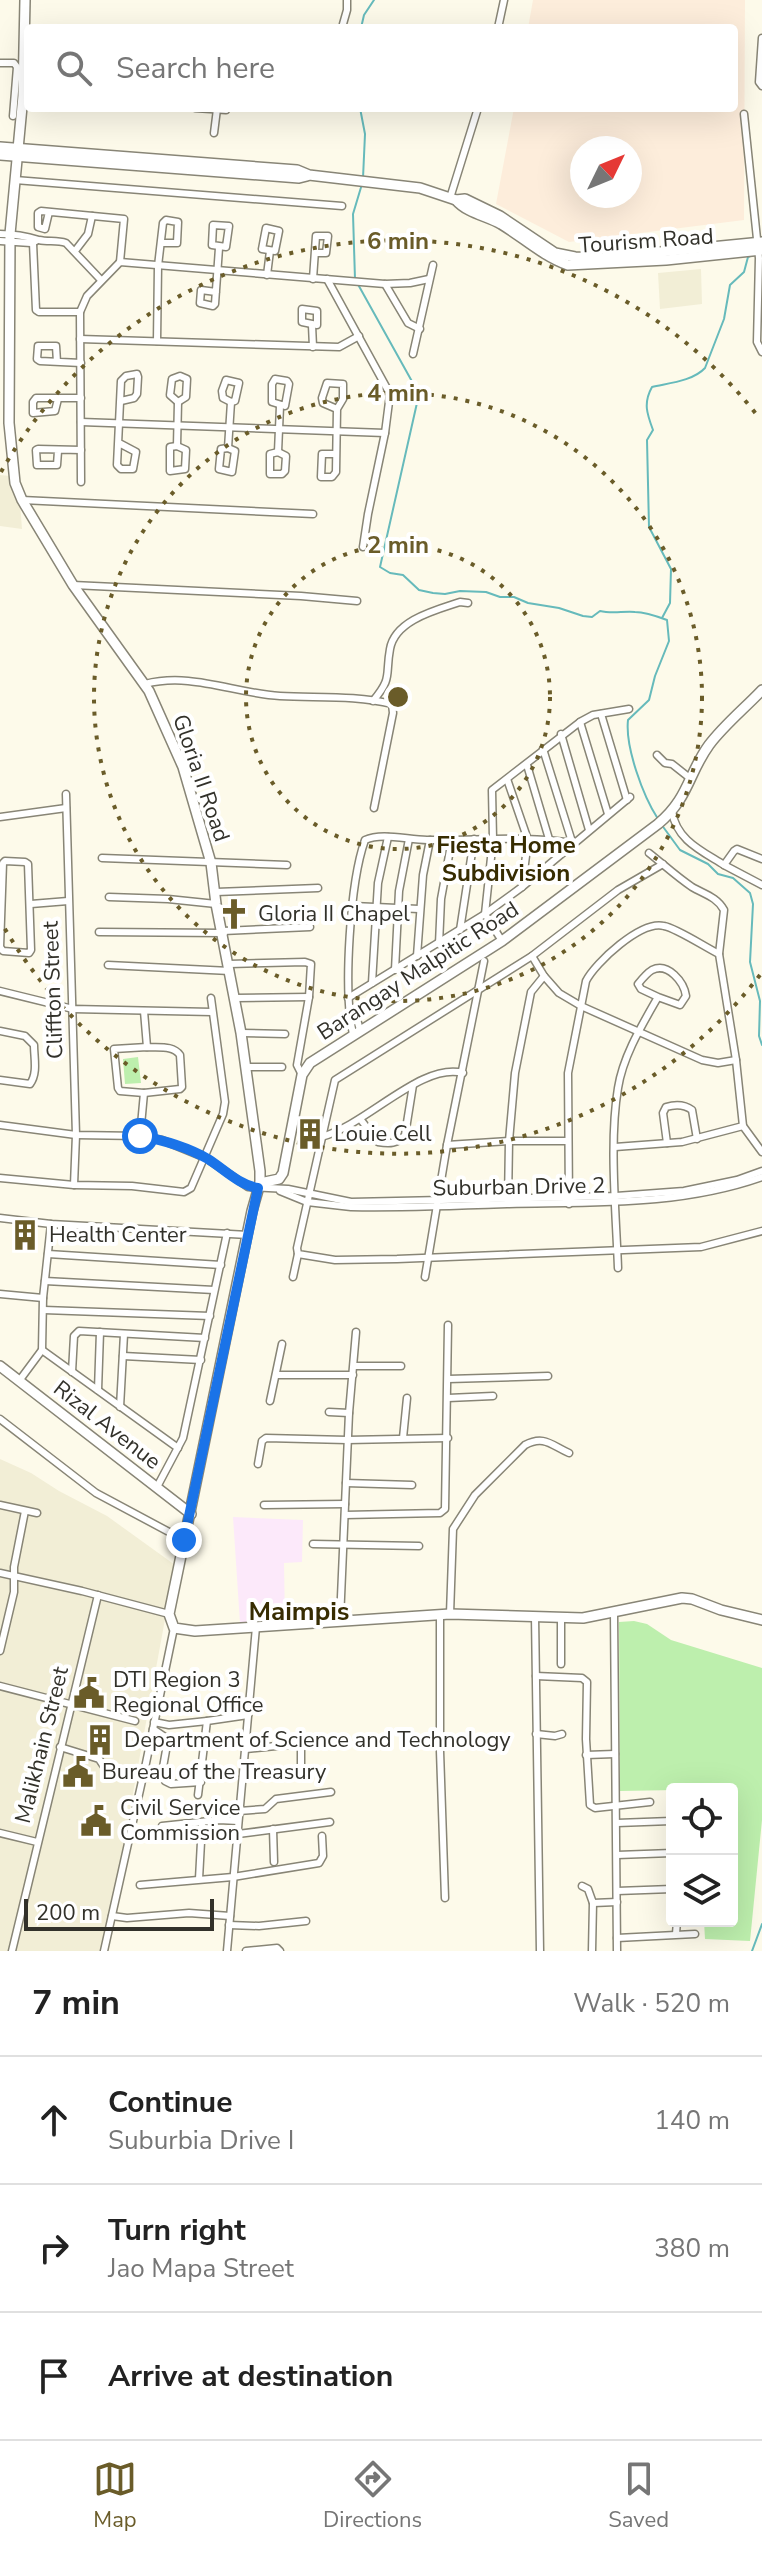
<!DOCTYPE html>
<html lang="en">
<head>
<meta charset="utf-8">
<style>
	body { margin:0; font-family:"Nunito Sans",sans-serif; background:#f6f6f6; color:#222 }
	.controls { position:absolute; right:24px; bottom:24px; display:grid; overflow:hidden; border-radius:8px; box-shadow:0 8px 32px #0002 }
	.controls button { width:72px; height:72px; display:grid; place-items:center; padding:0; border:0; border-bottom:2px solid #e0e0e0; background:#fff; color:#222; font:40px sans-serif }
	.compass { position:absolute; left:570px; top:136px; width:72px; height:72px; border-radius:50%; background:#fff; box-shadow:0 8px 32px #0002; rotate:47deg }
	.scale { position:absolute; left:24px; bottom:20px; width:190px; box-sizing:border-box; padding-left:8px; border:4px solid #32312a; border-top:0; font-size:22px; line-height:28px; white-space:nowrap; color:#32312a; -webkit-text-stroke:6px #fff; paint-order:stroke }
	.stop { position:absolute; width:24px; height:24px; margin:-18px; border:6px solid #1a73e8; border-radius:50%; background:#fff }
	.stop.end { background:#1a73e8; border-color:#fff; box-shadow:0 2px 8px #0008 }
	.list { margin:0; padding:0; list-style:none }
	h2 { display:flex; justify-content:space-between; align-items:center; height:104px; margin:0; padding:0 32px; font-size:34px }
	h2 small { font-size:26px; font-weight:400; color:#767676 }
	.list li { display:grid; grid-template-columns:52px 1fr auto; gap:24px; align-items:center; box-sizing:border-box; height:128px; padding:0 32px; border-top:2px solid #e0e0e0 }
	.list b { display:block; font-size:30px; white-space:nowrap }
	.list p { margin:0; font-size:26px; white-space:nowrap; color:#767676 }
	.list em { font-size:26px; font-style:normal; color:#767676 }
	.icon { flex:none; width:44px; height:44px; fill:none; stroke:currentColor; stroke-width:2; stroke-linecap:round; stroke-linejoin:round }
	.map { position:relative; flex:none; width:762px; height:1951px; overflow:hidden }
	.search { position:absolute; background:#fff; box-shadow:0 8px 32px #0002; left:24px; right:24px; top:24px; height:88px; display:flex; align-items:center; gap:20px; box-sizing:border-box; padding:0 28px; border-radius:8px; color:#767676; font-size:30px }
	.sheet { height:488px; background:#fff }
	nav { display:flex; justify-content:space-around; align-items:center; box-sizing:border-box; height:112px; border-top:2px solid #e0e0e0; background:#fff; font-size:22px; color:#767676 }
	nav a { display:grid; justify-items:center; gap:4px }
	nav .on { color:#6a5c29 }
	.map>svg:first-child { display:block }
	.built { fill:#f2eed6 }
	.industrial { fill:#fdeddb; fill-rule:evenodd }
	.education { fill:#fce9fa }
	.green { fill:#bdefad }
	.lines { fill:none; stroke-linecap:round; stroke-linejoin:round }
	.stream { stroke:#66babb; stroke-width:2 }
	.street-casing { stroke:#888576; stroke-width:9 }
	.secondary-casing { stroke:#888576; stroke-width:12 }
	.street { stroke:#fff; stroke-width:6 }
	.secondary { stroke:#fff; stroke-width:9 }
	.route { stroke:#1a73e8; stroke-width:10 }
	.ring { fill:none; stroke:#6a5c29; stroke-width:4; stroke-dasharray:4 8 }
	.labels { text-anchor:middle; dominant-baseline:central; stroke-width:8; stroke-linejoin:round; paint-order:stroke }
	.street-label { font-size:22px; fill:#32312a; stroke:#fff }
	.poi-label { font-size:22px; fill:#32312a; stroke:#fff; text-anchor:start }
	.neighbourhood-label { font-size:24px; font-weight:bold; fill:#372c01; stroke:#fff }
	.quarter-label { font-size:26px; font-weight:bold; fill:#372c01; stroke:#fff }
	.centre { fill:#6a5c29; stroke:#fff; stroke-width:4 }
	.ring-label { font-size:24px; text-anchor:middle; font-weight:bold; fill:#6a5c29; stroke:#fff; stroke-width:8; stroke-linejoin:round; paint-order:stroke }
</style>
</head>
<body>
<div class="map">
<svg width="762" height="1951" viewBox="0 0 762 1951">
	<rect width="100%" height="100%" fill="#fdfaea"/>
	<!-- built -->
	<g class="built">
		<polygon points="701,269 702,304 660,309 658,273"/>
		<polygon points="0,475 10,476 20,502 22,529 0,526"/>
		<polygon points="0,1459 31,1473 59,1491 107,1516 175,1565 104,1951 0,1951"/>
	</g>
	<!-- industrial -->
	<path class="industrial" d="M533,0H745L744,220L569,242L496,204L514,108H734V28H528ZM582,148H630V196H582Z"/>
	<!-- education -->
	<polygon class="education" points="233,1517 303,1520 302,1562 284,1563 285,1621 240,1623"/>
	<!-- green -->
	<g class="green">
		<polygon points="138,1057 141,1083 125,1084 123,1059"/>
		<polygon points="634,1621 647,1624 671,1640 762,1668 762,1820 750,1941 705,1939 704,1921 732,1921 732,1789 620,1791 619,1622"/>
	</g>
	<g class="lines">
		<!-- stream -->
		<g class="stream">
			<polyline points="361,28 364,15 374,0"/>
			<polyline points="360,108 365,134 363,178"/>
			<path d="M362,184L353,214L355,279L419,394L380,567L390,573L403,575L419,590L433,593L445,594L460,591L486,592L500,597H514L528,603L559,608L583,616L592,617L600,611C612,614 623,611 635,612C643,612 659,617 667,620L669,641L655,676L649,700L628,720C625,747 643,796 658,819"/>
			<path d="M662,618L670,603L671,569L649,527L647,440L653,430C647,414 643,403 652,387C669,383 693,381 705,368L724,319L730,285L744,272L748,257L753,255"/>
			<polyline points="661,824 680,850 708,864 718,874 733,878 750,893 753,904 750,962 760,1001 759,1036 762,1045"/>
			<polyline points="752,1951 762,1924"/>
		</g>
		<defs>
			<g id="street">
				<polyline points="343,24 347,10 347,0"/>
				<polyline points="498,28 504,0"/>
				<polyline points="762,38 759,82 762,86"/>
				<polyline points="0,63 14,63 17,67 13,116"/>
				<polyline points="195,108 226,110"/>
				<polyline points="744,114 759,258 757,342 762,352"/>
				<polyline points="214,133 217,109"/>
				<polyline points="15,180 342,206"/>
				<polyline points="450,198 478,108"/>
				<polyline points="49,212 45,229 38,227 38,213 41,211 124,219 120,262"/>
				<polygon points="213,225 229,226 226,247 212,245"/>
				<polygon points="266,228 279,231 275,251 262,249"/>
				<path d="M0,234C14,234 26,236 39,240C48,242 57,240 66,243L101,280"/>
				<polyline points="0,241 31,243 36,241"/>
				<polyline points="33,243 36,310 39,312 80,312"/>
				<polyline points="75,251 88,234 92,216"/>
				<polyline points="267,275 270,251"/>
				<polyline points="313,279 316,236 328,236 326,253 315,253"/>
				<polyline points="327,279 390,394 385,433 368,514 363,547"/>
				<polyline points="385,284 408,323 420,329"/>
				<polyline points="216,292 201,290 200,303 213,306 215,304 219,248"/>
				<polygon points="302,309 317,311 317,325 302,322"/>
				<polyline points="312,325 313,347"/>
				<polyline points="80,339 339,347 359,336"/>
				<polyline points="157,341 158,266 163,223 166,220 178,222 177,243 161,243"/>
				<polyline points="413,354 433,265"/>
				<polyline points="57,362 56,346 38,346 37,359 40,361 81,363"/>
				<polygon points="180,376 187,379 186,397 178,402 170,395 172,379"/>
				<polygon points="275,379 287,381 289,384 285,406 272,402 272,384"/>
				<polygon points="226,380 239,383 235,401 231,402 223,398 222,391"/>
				<polyline points="58,399 55,411 33,413 33,402 36,398 81,398"/>
				<polyline points="81,422 385,433"/>
				<polyline points="119,443 136,452 133,469 121,469 117,465 121,381 126,376 137,374 138,377 137,394 134,398 121,401"/>
				<polygon points="177,446 186,450 185,469 170,471 170,447"/>
				<polyline points="177,446 178,402"/>
				<polygon points="228,448 235,451 232,472 219,469 221,449"/>
				<polyline points="228,448 231,402"/>
				<polyline points="58,451 57,465 37,465 36,450 38,449 81,450"/>
				<polygon points="278,452 286,456 285,471 282,474 270,474 270,454"/>
				<polyline points="278,452 280,406"/>
				<polyline points="336,454 322,454 321,477 332,477 336,472 337,409 343,399 343,384 327,383 322,398 323,403 337,409"/>
				<polyline points="81,482 80,312 87,296 120,262 385,284 410,283 429,279"/>
				<polyline points="22,500 313,514"/>
				<polyline points="73,585 301,596 357,601"/>
				<path d="M145,684C191,672 233,693 280,696C317,698 356,695 392,704L393,713L374,808"/>
				<path d="M373,701C393,677 385,676 390,649C395,620 436,610 460,602L468,603"/>
				<polyline points="601,714 627,800"/>
				<polyline points="580,722 608,814"/>
				<polyline points="561,734 589,830"/>
				<polyline points="543,749 573,845"/>
				<polyline points="657,755 665,763 672,764 691,779"/>
				<polyline points="527,765 549,839"/>
				<polyline points="507,779 528,840 522,887"/>
				<polyline points="66,794 76,1135 74,1185"/>
				<path d="M672,811C676,840 702,851 724,865L734,851L737,849L762,859"/>
				<polyline points="0,817 66,808"/>
				<path d="M649,853C663,864 677,877 692,887C704,894 717,897 724,910L719,954"/>
				<polyline points="102,858 287,865"/>
				<polygon points="5,861 25,862 28,864 31,950 29,953 3,951 0,947 3,863"/>
				<polyline points="663,864 618,890 532,956 335,1080 297,1248 298,1254 335,1260 397,1259 701,1247 762,1231"/>
				<polyline points="724,865 762,885"/>
				<polyline points="216,892 318,888"/>
				<polyline points="109,897 168,899 216,904"/>
				<polyline points="31,904 68,901"/>
				<polyline points="353,906 419,909"/>
				<polyline points="460,930 474,839"/>
				<polyline points="223,931 310,927"/>
				<polyline points="99,932 224,933"/>
				<polyline points="502,941 485,914 493,839 492,790 580,722 593,715 629,709"/>
				<polyline points="439,944 441,899 452,839"/>
				<polyline points="417,956 423,875 430,840"/>
				<polyline points="532,956 544,976 559,993 581,1006 702,1060 718,1063 736,1060"/>
				<polyline points="229,964 305,962 311,964 309,997 297,1065 302,1075"/>
				<polyline points="108,965 230,971"/>
				<polyline points="395,970 399,891 409,839"/>
				<polyline points="372,983 378,883 388,837"/>
				<polyline points="0,991 73,1009 212,1012"/>
				<polyline points="235,998 309,997"/>
				<polyline points="348,998 485,914 522,887 630,797"/>
				<polyline points="144,1011 147,1047"/>
				<polyline points="349,1011 356,1016 360,1030"/>
				<path d="M0,1031L25,1036L34,1045C34,1058 38,1073 30,1084L0,1080"/>
				<polyline points="241,1033 285,1034"/>
				<path d="M353,1034C343,991 350,882 365,840C382,832 408,840 427,840C475,841 524,835 572,843"/>
				<path d="M147,1047C159,1048 173,1045 180,1055L182,1087L180,1089L144,1093L120,1091L118,1088L114,1049Z"/>
				<polyline points="246,1067 282,1067"/>
				<path d="M361,1120L378,1142C389,1144 398,1144 405,1135L413,1085"/>
				<polyline points="0,1125 76,1135 140,1136 162,1140 206,1158 248,1187 288,1189 351,1202 616,1196 684,1191 737,1180 762,1171"/>
				<polyline points="140,1136 144,1093"/>
				<path d="M321,1137C367,1125 421,1062 463,1073"/>
				<path d="M667,1143L663,1113L666,1107C676,1104 684,1104 692,1110L697,1139"/>
				<polyline points="447,1145 509,1141 568,1141"/>
				<polyline points="615,1147 682,1142 743,1126"/>
				<polyline points="0,1178 74,1185 132,1186 184,1192 191,1188 223,1114 225,1102 211,998"/>
				<path d="M280,1191L307,1202L351,1207C404,1208 456,1206 509,1204C594,1202 680,1206 762,1177"/>
				<polyline points="508,1202 509,1141 515,1073 531,992 544,976"/>
				<path d="M569,1204L568,1073L586,981C595,963 641,920 664,926C676,928 705,947 719,954L736,1060L743,1126L762,1152"/>
				<polyline points="0,1218 51,1224 248,1235"/>
				<polyline points="48,1254 221,1265"/>
				<path d="M618,1268C616,1213 609,1141 618,1088C623,1056 642,1025 658,997L641,989L638,984C642,979 647,973 652,970C668,962 684,982 686,996L680,1005L658,997"/>
				<polyline points="293,1277 298,1254"/>
				<polyline points="425,1277 447,1145 484,961"/>
				<polyline points="45,1281 214,1290"/>
				<polyline points="0,1294 43,1298"/>
				<polyline points="44,1310 210,1316"/>
				<polyline points="42,1350 178,1448"/>
				<polyline points="123,1356 201,1360"/>
				<polyline points="354,1366 401,1366"/>
				<polyline points="72,1372 74,1336 79,1331 205,1338"/>
				<polyline points="276,1375 353,1375"/>
				<polyline points="448,1379 548,1376"/>
				<polyline points="19,1381 42,1350 43,1298 51,1224"/>
				<polyline points="98,1390 100,1332"/>
				<polyline points="448,1398 493,1396"/>
				<polyline points="270,1401 282,1344"/>
				<polyline points="120,1407 124,1334"/>
				<polyline points="329,1412 349,1413"/>
				<polyline points="0,1419 96,1493 184,1540"/>
				<polyline points="403,1438 407,1398"/>
				<polyline points="258,1464 262,1441 266,1438 347,1440 448,1438"/>
				<polyline points="346,1483 412,1485"/>
				<polyline points="157,1487 183,1438 227,1233"/>
				<polyline points="0,1505 37,1513"/>
				<polyline points="264,1505 345,1504"/>
				<polyline points="345,1515 440,1513 445,1509 448,1325"/>
				<polyline points="313,1544 419,1546"/>
				<polyline points="0,1573 82,1591 169,1614"/>
				<polyline points="614,1613 617,1951"/>
				<path d="M450,1614L453,1529L475,1495L525,1445C544,1435 551,1445 569,1453"/>
				<polyline points="440,1615 440,1751 445,1898"/>
				<polyline points="535,1616 540,1951"/>
				<polyline points="340,1620 349,1413 356,1332"/>
				<polyline points="0,1651 14,1592 14,1567 25,1511"/>
				<polyline points="561,1664 561,1618"/>
				<polyline points="536,1676 582,1678 587,1682 586,1739 590,1805 595,1808 650,1802"/>
				<polyline points="0,1686 135,1721"/>
				<polyline points="154,1722 169,1725 207,1721"/>
				<polyline points="153,1729 168,1739 162,1773 165,1781 171,1784 201,1782"/>
				<polyline points="536,1734 555,1736 562,1734"/>
				<polyline points="60,1747 99,1759 105,1768"/>
				<polyline points="246,1749 326,1741"/>
				<polyline points="586,1755 615,1754"/>
				<polyline points="301,1773 301,1745"/>
				<polyline points="198,1795 207,1721 248,1715"/>
				<polyline points="239,1811 265,1809 276,1799 331,1792"/>
				<polyline points="617,1823 671,1821"/>
				<polyline points="162,1826 219,1820 238,1821"/>
				<polyline points="273,1829 274,1862"/>
				<polyline points="0,1833 37,1842"/>
				<polyline points="238,1834 330,1822"/>
				<polyline points="617,1855 672,1853"/>
				<polyline points="199,1879 202,1823"/>
				<polyline points="140,1885 233,1877 319,1863 323,1856 322,1836"/>
				<polyline points="582,1886 588,1889 593,1903 617,1902"/>
				<polyline points="617,1891 672,1889"/>
				<polyline points="112,1916 127,1918 189,1913 230,1916"/>
				<polyline points="229,1925 259,1926 306,1921"/>
				<polyline points="676,1934 677,1921"/>
				<polyline points="617,1938 695,1934"/>
				<polyline points="12,1951 98,1595"/>
				<polyline points="104,1951 146,1763 174,1628"/>
				<polyline points="227,1951 256,1627"/>
				<polyline points="246,1951 277,1948 280,1951"/>
				<polyline points="592,1951 593,1903"/>
			</g>
			<g id="secondary">
				<polyline points="25,0 23,96 10,234 9,423 15,483 22,500 73,585 149,691 183,767 211,863 216,904 241,1033 260,1171 260,1183 252,1211 169,1614 174,1628 195,1631 450,1614 583,1618 682,1598 692,1599 721,1610 762,1620"/>
				<polyline points="0,147 297,170 309,175 420,188 456,200 465,199 500,216 555,253 575,257 599,258 762,242"/>
				<polyline points="0,155 299,178 307,176"/>
				<path d="M456,200C467,213 487,216 501,224C524,238 543,256 568,265L666,260L762,250"/>
				<path d="M260,1183L279,1179L283,1173L302,1075L310,1063L502,941L658,824C689,798 688,774 709,745C724,725 745,708 762,690"/>
				<polyline points="0,1366 191,1514"/>
			</g>
		</defs>
		<!-- street casing -->
		<use href="#street" class="street-casing"/>
		<!-- secondary casing -->
		<use href="#secondary" class="secondary-casing"/>
		<!-- street -->
		<use href="#street" class="street"/>
		<!-- secondary -->
		<use href="#secondary" class="secondary"/>
	</g>
	<g class="lines">
		<!-- route -->
		<path class="route" d="M140,1136C163,1140 187,1147 208,1159C224,1169 239,1185 258,1188L184,1540"/>
	</g>
	<!-- distance rings -->
	<g class="ring">
		<circle cx="398" cy="697" r="152"/>
		<circle cx="398" cy="697" r="304"/>
		<path d="M760 975A456 456 0 0 1 1 922M1 472A456 456 0 0 1 760 419"/>
	</g>
	<!-- icons -->
	<defs>
		<symbol id="church-bare" viewBox="-9 -9 18 18"><path d="M-1.2-6h2.4v3.5h3.3v2.4h-3.3V6h-2.4V-.1h-3.3v-2.4h3.3Z" fill="#6a5c29" stroke="#fff" stroke-width="2.5" paint-order="stroke"/></symbol>
		<symbol id="building-bare" viewBox="-9 -9 18 18"><path d="M-4-6H4V6H1V3H-1V6H-4ZM-2.5-4.3h1.7v1.8h-1.7ZM.8-4.3h1.7v1.8H.8ZM-2.5-1h1.7V.8h-1.7ZM.8-1h1.7V.8H.8Z" fill="#6a5c29" stroke="#fff" stroke-width="2.5" paint-order="stroke"/></symbol>
		<symbol id="civic-bare" viewBox="-9 -9 18 18"><path d="M-.6-6.5H3V-4.5H.6V-3L4-1V1h2V6H-6V1h2V-1L-.6-3ZM-1.2 2.5V6h2.4V2.5Z" fill="#6a5c29" stroke="#fff" stroke-width="2.5" paint-order="stroke"/></symbol>
	</defs>
	<g fill-rule="evenodd">
		<use href="#church-bare" x="212" y="892" width="44" height="44"/>
		<use href="#building-bare" x="288" y="1112" width="44" height="44"/>
		<use href="#building-bare" x="3" y="1213" width="44" height="44"/>
		<use href="#civic-bare" x="67" y="1671" width="44" height="44"/>
		<use href="#building-bare" x="78" y="1718" width="44" height="44"/>
		<use href="#civic-bare" x="56" y="1750" width="44" height="44"/>
		<use href="#civic-bare" x="74" y="1799" width="44" height="44"/>
	</g>
	<g class="labels">
		<!-- street labels -->
		<g class="street-label">
			<text transform="translate(646 241) rotate(-4)">Tourism Road</text>
			<text transform="translate(201 778) rotate(71)">Gloria II Road</text>
			<text transform="translate(418 971) rotate(-33)">Barangay Malpitic Road</text>
			<text transform="translate(53 990) rotate(-92)">Cliffton Street</text>
			<text transform="translate(519 1187) rotate(-1)">Suburban Drive 2</text>
			<text transform="translate(107 1425) rotate(38)">Rizal Avenue</text>
			<text transform="translate(42 1745) rotate(-76)">Malikhain Street</text>
		</g>
		<!-- poi labels -->
		<g class="poi-label">
			<text x="258" y="914">Gloria II Chapel</text>
			<text x="334" y="1134">Louie Cell</text>
			<text x="49" y="1235">Health Center</text>
			<text x="113" y="1680">DTI Region 3<tspan x="113" dy="25">Regional Office</tspan></text>
			<text x="124" y="1740">Department of Science and Technology</text>
			<text x="102" y="1772">Bureau of the Treasury</text>
			<text x="120" y="1808">Civil Service<tspan x="120" dy="25">Commission</tspan></text>
		</g>
		<!-- neighbourhood labels -->
		<g class="neighbourhood-label">
			<text x="506" y="845">Fiesta Home<tspan x="506" dy="28">Subdivision</tspan></text>
		</g>
		<!-- quarter labels -->
		<g class="quarter-label">
			<text x="299" y="1611">Maimpis</text>
		</g>
	</g>
	<circle cx="398" cy="697" r="12" class="centre"/>
	<g class="ring-label">
		<text x="398" y="249">6 min</text>
		<text x="398" y="401">4 min</text>
		<text x="398" y="553">2 min</text>
	</g>
</svg>
<div class="controls">
<button><svg class="icon" aria-label="locate" viewBox="0 0 24 24"><circle cx="12" cy="12" r="6"/><path d="M12 2v4M12 18v4M2 12h4M18 12h4"/></svg></button>
<button><svg class="icon" aria-label="layers" viewBox="0 0 24 24"><path d="M12 4l9 5-9 5-9-5zM3 14l9 5 9-5"/></svg></button>
</div>
<svg class="compass" viewBox="-18 -18 36 36"><path d="M0-13l5 13h-10z" fill="#e53935"/><path d="M0 13l5-13h-10z" fill="#767676"/></svg>
<div class="scale">200 m</div>
<div class="stop" style="left:140px;top:1136px"></div>
<div class="stop end" style="left:184px;top:1540px"></div>
<div class="search"><svg class="icon" aria-label="search" viewBox="0 0 24 24"><circle cx="10" cy="10" r="6"/><path d="M15 15l6 6"/></svg>Search here</div>
</div>
<section class="sheet">
<h2>7 min<small>Walk · 520 m</small></h2>
<ul class="list">
<li><svg class="icon" aria-label="ahead" viewBox="0 0 24 24"><path d="M12 20V5M6 11l6-6 6 6"/></svg><div><b>Continue</b><p>Suburbia Drive I</p></div><em>140 m</em></li>
<li><svg class="icon" aria-label="right" viewBox="0 0 24 24"><path d="M7 20v-9h11M14 6l5 5-5 5"/></svg><div><b>Turn right</b><p>Jao Mapa Street</p></div><em>380 m</em></li>
<li><svg class="icon" aria-label="arrive" viewBox="0 0 24 24"><path d="M6 21V4h12l-3 4 3 4H6"/></svg><div><b>Arrive at destination</b></div></li>
</ul>
</section>
<nav>
<a class="on"><svg class="icon" aria-label="map" viewBox="0 0 24 24"><path d="M3 6l6-2 6 2 6-2v14l-6 2-6-2-6 2zM9 4v14M15 6v14"/></svg>Map</a>
<a><svg class="icon" aria-label="directions" viewBox="0 0 24 24"><path d="M12 3l9 9-9 9-9-9zM9 14v-3h6M13 9l2 2-2 2"/></svg>Directions</a>
<a><svg class="icon" aria-label="saved" viewBox="0 0 24 24"><path d="M7 4h10v16l-5-4-5 4z"/></svg>Saved</a>
</nav>
</body>
</html>
